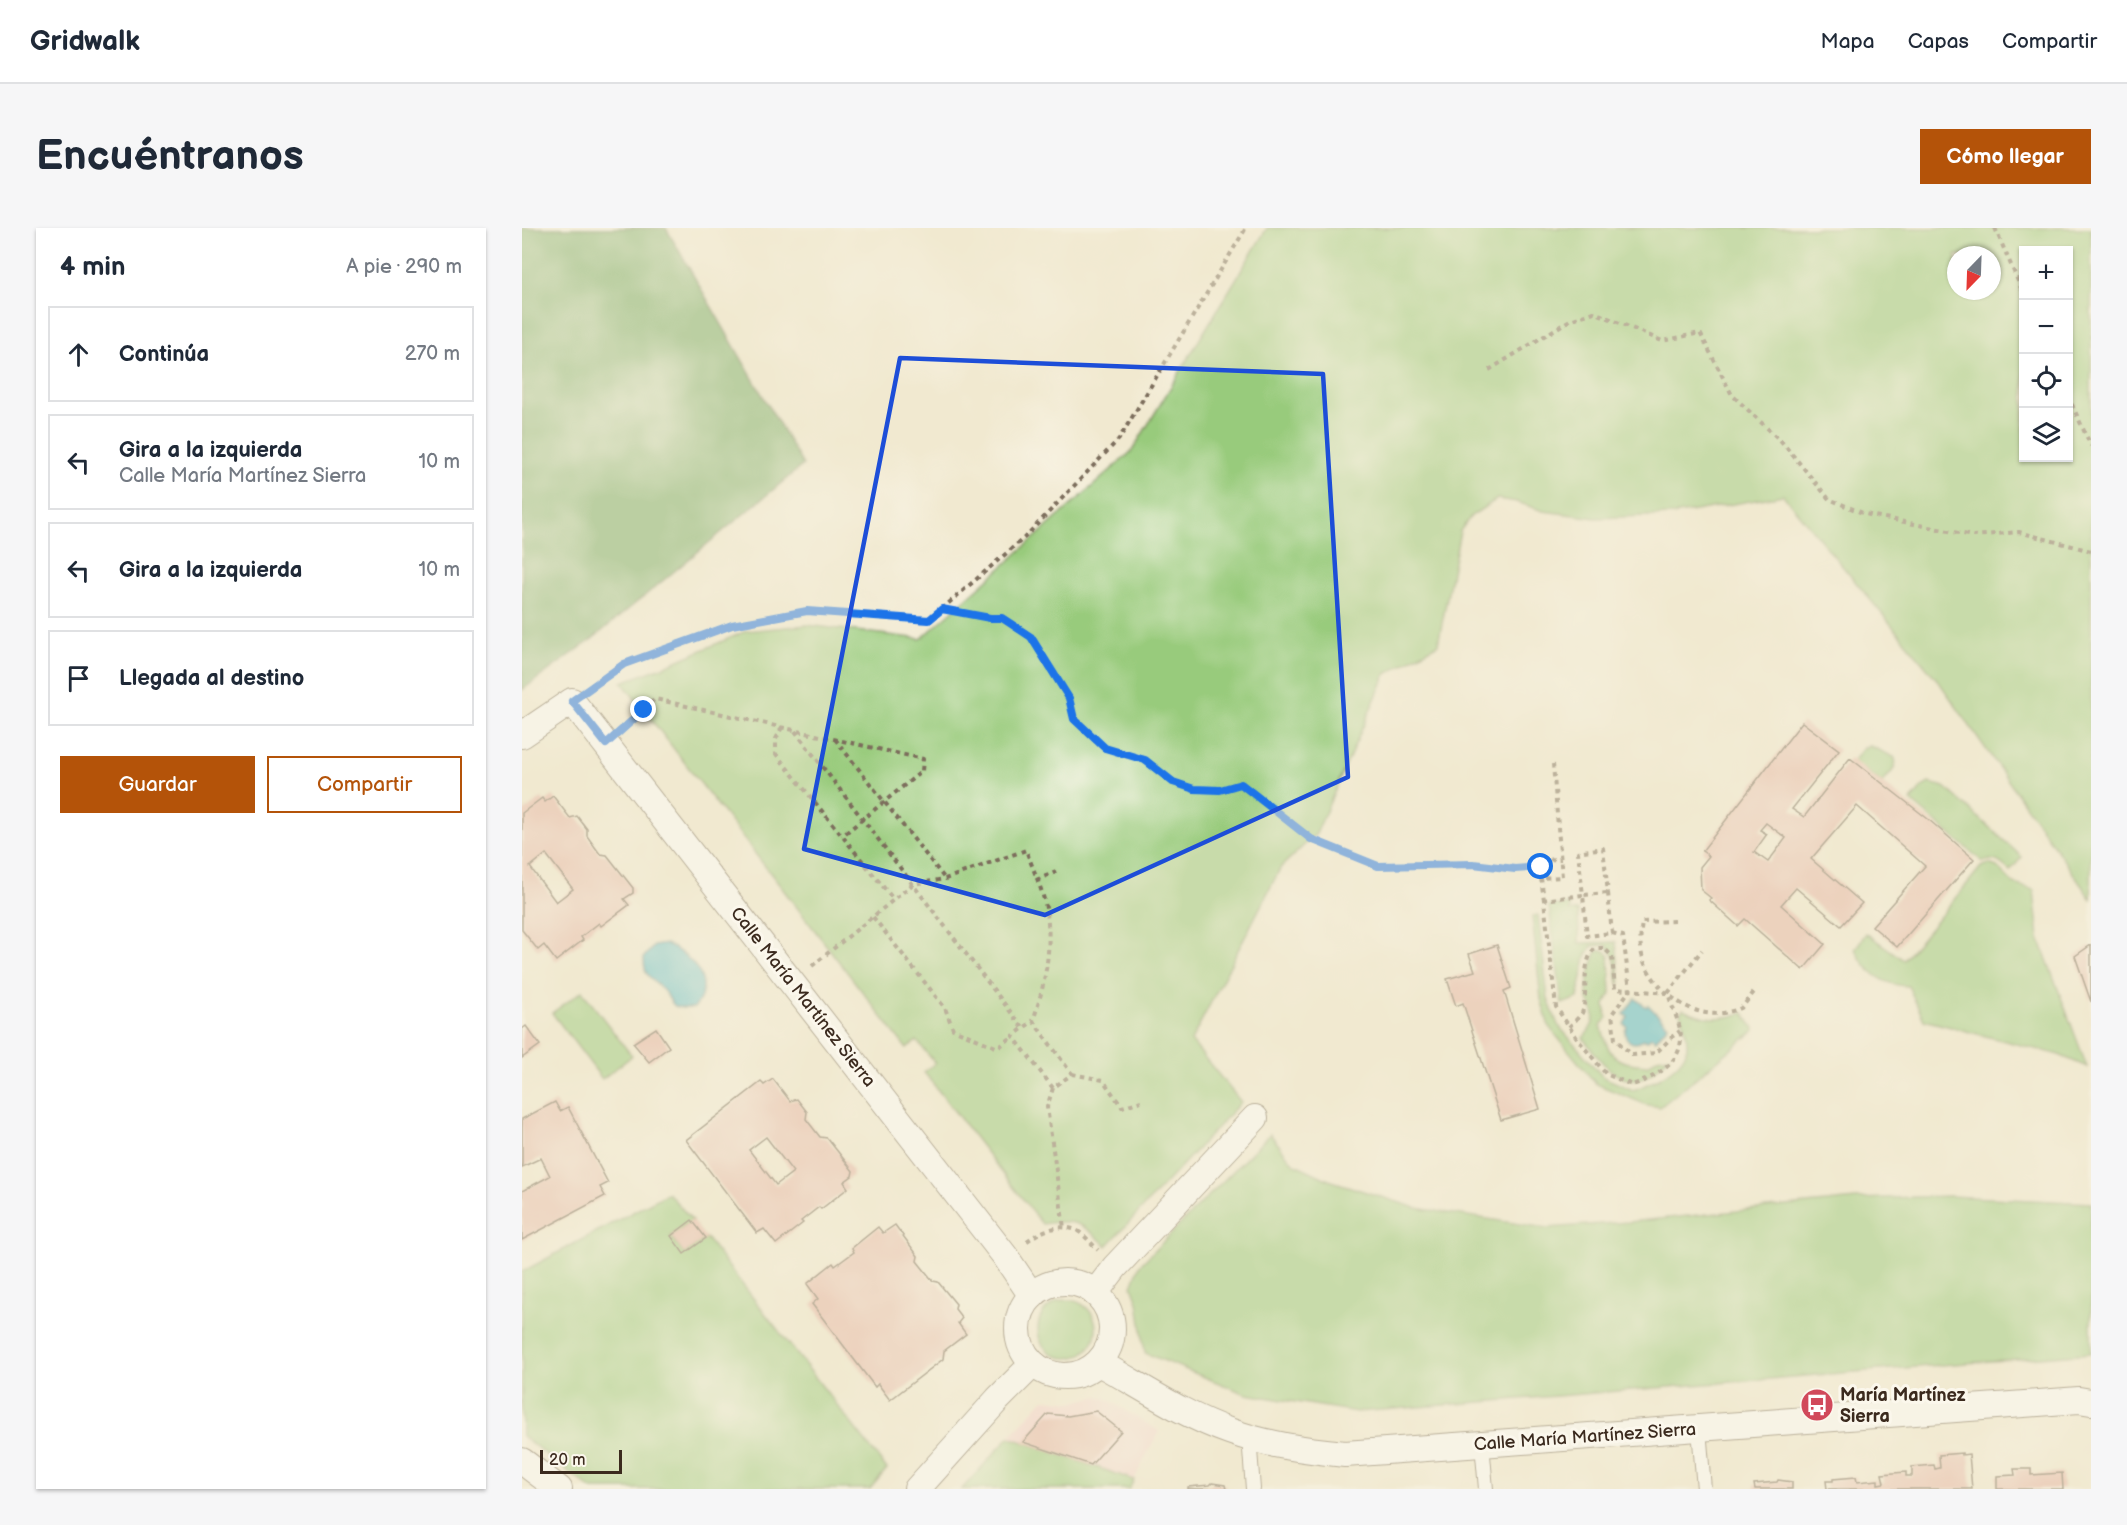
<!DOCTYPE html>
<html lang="es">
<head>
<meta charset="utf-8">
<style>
	body { margin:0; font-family:"Balsamiq Sans",sans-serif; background:#f6f6f7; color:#1f2937 }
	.controls { position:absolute; right:18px; top:18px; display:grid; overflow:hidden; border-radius:0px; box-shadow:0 2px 4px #0004 }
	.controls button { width:54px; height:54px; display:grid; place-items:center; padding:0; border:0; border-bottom:2px solid #e0e1e3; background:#fff; color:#1f2937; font:30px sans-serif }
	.compass { position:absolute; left:1425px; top:18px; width:54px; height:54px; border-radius:50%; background:#fff; box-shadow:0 2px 4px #0004; rotate:203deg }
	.scale { position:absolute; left:18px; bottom:15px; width:82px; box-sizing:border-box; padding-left:6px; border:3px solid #3b2a1e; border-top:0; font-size:16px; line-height:21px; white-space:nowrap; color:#3b2a1e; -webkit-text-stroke:4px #fbf7ec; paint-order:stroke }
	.stop { position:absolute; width:18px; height:18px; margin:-14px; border:4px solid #1a73e8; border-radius:50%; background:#fff }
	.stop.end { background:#1a73e8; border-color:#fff; box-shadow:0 2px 6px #0008 }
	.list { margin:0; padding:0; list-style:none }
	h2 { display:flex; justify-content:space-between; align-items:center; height:78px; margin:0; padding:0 24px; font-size:26px }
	h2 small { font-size:20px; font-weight:400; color:#747a83 }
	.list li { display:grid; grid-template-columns:39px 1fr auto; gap:18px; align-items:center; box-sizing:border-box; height:96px; margin:0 12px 12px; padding:0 12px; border:2px solid #e0e1e3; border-radius:0px }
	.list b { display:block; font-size:22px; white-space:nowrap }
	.list p { margin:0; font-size:20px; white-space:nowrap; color:#747a83 }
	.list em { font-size:20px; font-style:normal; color:#747a83 }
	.actions { display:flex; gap:12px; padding:18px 24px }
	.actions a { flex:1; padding:14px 0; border:2px solid #b45309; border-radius:0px; text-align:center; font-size:21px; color:#b45309 }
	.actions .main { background:#b45309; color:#fff }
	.icon { flex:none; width:33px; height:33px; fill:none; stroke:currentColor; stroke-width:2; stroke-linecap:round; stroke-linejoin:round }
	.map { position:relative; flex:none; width:1569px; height:1261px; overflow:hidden; border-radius:0px }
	header { display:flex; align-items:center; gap:36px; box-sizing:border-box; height:84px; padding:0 30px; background:#fff; border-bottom:2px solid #e0e1e3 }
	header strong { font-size:28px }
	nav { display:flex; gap:33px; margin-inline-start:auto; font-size:21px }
	.intro { display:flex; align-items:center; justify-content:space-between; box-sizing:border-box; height:144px; padding:0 36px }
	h1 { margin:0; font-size:42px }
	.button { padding:15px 27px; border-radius:0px; background:#b45309; color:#fff; font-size:21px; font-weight:700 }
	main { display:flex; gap:36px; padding:0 36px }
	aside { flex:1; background:#fff; border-radius:0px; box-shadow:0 2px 4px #0004 }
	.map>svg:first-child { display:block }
	.built { fill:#f7d0ce }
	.green { fill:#98cb7b; stroke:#6a7a4c; stroke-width:1.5; fill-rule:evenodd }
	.forest { fill:#7aaf6b; stroke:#5a6c44; stroke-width:1.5 }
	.water { fill:#4db9ca; stroke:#447274; stroke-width:1.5 }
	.building { fill:#e7b5a7; fill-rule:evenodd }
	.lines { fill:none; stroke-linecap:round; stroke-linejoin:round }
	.lane-casing { stroke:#7b6d5c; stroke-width:16 }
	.street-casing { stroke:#7b6d5c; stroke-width:28 }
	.path { stroke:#7b6d5c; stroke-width:4; stroke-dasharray:4.5 4.5; stroke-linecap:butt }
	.lane { stroke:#fff; stroke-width:14 }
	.street { stroke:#fff; stroke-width:26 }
	.route { stroke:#1a73e8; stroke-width:8 }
	.marked { fill:none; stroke:#1d4ed8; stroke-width:4.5; stroke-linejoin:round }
	.labels { text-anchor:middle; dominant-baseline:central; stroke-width:6; stroke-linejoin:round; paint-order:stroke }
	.street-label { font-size:18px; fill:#3b2a1e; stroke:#fbf7ec }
	.poi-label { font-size:18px; font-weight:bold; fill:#3b2a1e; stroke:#fbf7ec; text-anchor:start }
</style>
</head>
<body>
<header>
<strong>Gridwalk</strong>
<nav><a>Mapa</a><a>Capas</a><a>Compartir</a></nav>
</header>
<div class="intro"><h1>Encuéntranos</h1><a class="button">Cómo llegar</a></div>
<main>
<aside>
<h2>4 min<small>A pie · 290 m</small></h2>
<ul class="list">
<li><svg class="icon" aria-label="ahead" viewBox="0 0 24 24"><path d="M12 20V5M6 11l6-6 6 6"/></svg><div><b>Continúa</b></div><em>270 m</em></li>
<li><svg class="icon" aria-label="left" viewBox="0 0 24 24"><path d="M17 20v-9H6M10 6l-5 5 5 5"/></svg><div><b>Gira a la izquierda</b><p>Calle María Martínez Sierra</p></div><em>10 m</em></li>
<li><svg class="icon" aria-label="left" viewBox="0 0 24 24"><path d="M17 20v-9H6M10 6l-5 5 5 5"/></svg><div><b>Gira a la izquierda</b></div><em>10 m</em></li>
<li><svg class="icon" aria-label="arrive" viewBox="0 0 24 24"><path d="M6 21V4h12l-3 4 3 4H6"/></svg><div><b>Llegada al destino</b></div></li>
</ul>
<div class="actions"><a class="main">Guardar</a><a>Compartir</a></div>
</aside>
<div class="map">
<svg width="1569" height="1261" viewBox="0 0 1569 1261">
	<rect width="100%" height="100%" fill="#fbf7ec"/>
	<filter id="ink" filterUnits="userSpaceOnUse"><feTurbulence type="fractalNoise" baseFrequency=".0167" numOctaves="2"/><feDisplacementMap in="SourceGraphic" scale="12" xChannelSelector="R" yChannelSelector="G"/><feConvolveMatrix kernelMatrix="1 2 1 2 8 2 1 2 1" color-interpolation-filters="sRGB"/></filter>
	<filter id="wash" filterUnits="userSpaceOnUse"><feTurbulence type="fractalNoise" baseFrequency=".008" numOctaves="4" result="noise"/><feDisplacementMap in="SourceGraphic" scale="24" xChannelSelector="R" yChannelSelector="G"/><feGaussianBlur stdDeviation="1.35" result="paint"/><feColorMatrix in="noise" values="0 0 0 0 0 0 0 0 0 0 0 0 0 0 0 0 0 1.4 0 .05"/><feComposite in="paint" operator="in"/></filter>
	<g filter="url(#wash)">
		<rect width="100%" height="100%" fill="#f1e9d0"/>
		<!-- built -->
		<polygon class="built" points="576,1168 587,1172 637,1203 612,1252 487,1209 522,1171 551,1174"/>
		<!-- green -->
		<g class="green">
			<path d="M745,0H1569V671L1417,454L1261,267L1151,287L1074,290L1021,283L995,274L975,271L949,288L938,303L916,416L864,446L794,606L759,639L669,813L719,874L585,1018C559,995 555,990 520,996L402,844L413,835L395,813L384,820L100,454L143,438L224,403L285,397L399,411L610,223ZM1502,22H1546V230H1502ZM1434,27H1470V63H1434Z"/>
			<path d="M1348,518L1372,529C1378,538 1366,548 1360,555L1331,533L1342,519Z"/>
			<path d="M1407,555L1423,559L1500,629L1488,643C1479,635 1473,629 1461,634L1389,573L1400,559Z"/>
			<path d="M1467,636L1475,639L1492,656L1512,662L1517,710L1565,839L1537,827L1402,792L1386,758C1362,758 1343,743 1333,721L1344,705L1382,732L1459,639Z"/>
			<path d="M1048,676V683H1056L1057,715L1094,714L1098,756L1096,755C1094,741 1095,728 1084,717L1070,718L1064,728L1056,770L1040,776L1027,678Z"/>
			<path d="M1016,687L1026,771L1036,797L1081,849L1111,862C1128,856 1164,839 1165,818C1166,807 1161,795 1158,785L1161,781C1185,792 1198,792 1222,785L1233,802L1138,879L1125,877L1074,856L1027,799L1019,771L1010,688Z"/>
			<path d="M1082,722L1087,727L1089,765L1083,777L1085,790L1079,797C1087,830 1092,835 1126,837L1135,830L1148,828C1141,834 1132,845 1123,849C1096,862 1075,828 1061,810C1069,801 1075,792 1070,779C1069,776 1066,774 1066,771C1063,759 1070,733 1075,723Z"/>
			<polygon points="60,763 110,828 80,851 30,785"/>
			<polygon points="748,906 771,935 807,952 894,980 1025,1000 1107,994 1334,971 1427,968 1569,975 1569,1125 835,1184 724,1166 623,1125 616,1074 610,1058 618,1037"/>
			<polygon points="146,965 170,992 149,1008 162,1026 184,1010 365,1241 348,1261 69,1261 0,1208 0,1044"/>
			<circle cx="545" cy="1101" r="29"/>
			<polygon points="487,1209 612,1252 607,1261 440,1261"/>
		</g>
		<!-- forest -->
		<polygon class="forest" points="0,0 144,0 281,237 68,413 0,462"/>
		<!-- water -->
		<g class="water">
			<path d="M144,716C169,728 195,753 172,780C143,781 155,775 139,760C127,747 122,749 122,729L132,718Z"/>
			<path d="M1113,770L1124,779L1126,777L1146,797L1134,812L1129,809L1125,813L1121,811C1113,819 1103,814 1103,803L1105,799L1102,796L1106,789L1102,786Z"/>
		</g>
		<g id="blocks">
			<!-- building -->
			<g class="building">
				<path d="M1280,494L1317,522L1270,581L1282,589L1328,530L1406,591L1452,631L1375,719L1350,698L1403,638L1335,578L1289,631L1340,675L1319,698L1274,660L1259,677L1303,716L1281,742L1223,691L1216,698L1187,672L1189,670L1179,662L1178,639L1187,628L1180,623ZM1244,595L1264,610L1246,634L1232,624L1245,606L1238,602Z"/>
				<path d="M31,568L48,590L55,588L65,601V608L78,626L85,627L111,660V665L102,671L107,677L79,698L77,695L59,709L61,712L34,733L22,717L16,722L0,702V585L20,570L23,574ZM24,626L51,661L34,674L8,639Z"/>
				<polygon points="975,717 989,760 982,763 1018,881 979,892 941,775 934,778 925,751 953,743 947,726"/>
				<polygon points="1569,717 1569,774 1553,728"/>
				<polygon points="4,798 18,817 0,830 0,801"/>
				<polygon points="134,800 147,819 127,834 111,815"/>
				<path d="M251,851L268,873L275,871L285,884L284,891L298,909L305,910L331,943L330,948L322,954L326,960L299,981L297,979L279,993L281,995L254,1016L242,1001L235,1005L164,912L239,854L242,857ZM244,909L271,944L254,957L227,922Z"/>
				<polygon points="33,874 38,883 46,879 86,955 78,959 83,968 0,1012 0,963 28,948 19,930 0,939 0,891"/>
				<polygon points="170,992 184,1010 162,1026 149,1008"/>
				<polygon points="373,997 396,1028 395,1033 411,1053 416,1054 434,1076 433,1081 440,1090 436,1095 444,1106 422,1123 421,1131 368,1172 356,1156 353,1159 290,1076 296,1071 285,1056 311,1035 313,1038 332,1024 330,1020 356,999 361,1005"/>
				<polygon points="574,1183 599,1203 569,1237 501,1214 526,1186 546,1188"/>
				<polygon points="1440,1225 1440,1227 1447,1226 1450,1261 1305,1261 1304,1253 1311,1253 1311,1251 1334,1249 1335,1254 1356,1252 1356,1256 1362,1255 1360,1246 1384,1244 1384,1248 1390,1248 1390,1239 1412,1237 1413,1241 1418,1240 1417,1227"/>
				<polygon points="1492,1241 1509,1241 1509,1247 1540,1245 1541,1261 1475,1261 1475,1248 1493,1247"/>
				<polygon points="1256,1252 1270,1254 1270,1261 1233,1261 1232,1256 1255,1254"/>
				<polygon points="690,1255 703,1257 704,1261 666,1261 666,1259 688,1257"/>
			</g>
		</g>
	</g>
	<g filter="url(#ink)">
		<use href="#blocks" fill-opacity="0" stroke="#7b6d5c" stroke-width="1.5"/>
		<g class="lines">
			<defs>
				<g id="lane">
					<polyline points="1177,1201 1182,1261"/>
					<polyline points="727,1209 731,1261"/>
					<polyline points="960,1216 964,1261"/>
				</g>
				<g id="street">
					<polyline points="0,507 50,473 483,1028 510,1068"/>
					<circle cx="543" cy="1101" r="47"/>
					<polyline points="573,1065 593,1039 733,890"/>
					<path d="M577,1135C619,1158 661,1187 707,1203C745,1217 784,1222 823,1226L1557,1172L1569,1174"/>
					<polyline points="0,1233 37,1261"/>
					<polyline points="395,1261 476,1171 511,1136"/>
				</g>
			</defs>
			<!-- lane casing -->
			<use href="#lane" class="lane-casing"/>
			<!-- street casing -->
			<use href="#street" class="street-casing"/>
			<!-- path -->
			<g class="path">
				<polyline points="1473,0 1502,67"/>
				<polyline points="967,142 1048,92 1072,84 1140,113 1178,105 1210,167 1259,213 1307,271 1343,286 1451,308 1497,304 1569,323"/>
				<polyline points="1546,168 1569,218"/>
				<polyline points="420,381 468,390 480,390 509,409 547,470 552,491 583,520 623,532 651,554 672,561 698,562 719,556 789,611 856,638 951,636 993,641 1019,639"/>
				<polyline points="70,458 102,436 210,397 285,383 407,392 502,310 597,211 724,0"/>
				<polyline points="260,499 254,511 254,526 372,672"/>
				<polyline points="102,500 133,471 401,531 400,543 320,608"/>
				<polyline points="273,503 501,800"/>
				<polyline points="313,511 423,651"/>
				<polyline points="1031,536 1040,649 1019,650 1018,632 1039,631"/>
				<polyline points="1019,650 1022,672"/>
				<polyline points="514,652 534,644"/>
				<polygon points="1086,665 1090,705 1065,708 1061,667"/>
				<polyline points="351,689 423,780 431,801 476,820 491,808"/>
				<path d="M1152,693L1120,694C1118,709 1117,722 1123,736C1136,765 1173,793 1206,784C1210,783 1215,782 1219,780C1224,775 1229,767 1234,762"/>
				<polyline points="1090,705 1101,708 1108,762 1090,786 1093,811 1110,827 1134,825 1151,808 1158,803"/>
				<path d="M290,738L391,656L423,651L504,622C511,641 520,660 524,680C531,719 523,756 511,793"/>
				<polyline points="1146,765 1180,722"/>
				<path d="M1047,799C1051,795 1057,789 1060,785C1067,767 1058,736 1073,720H1082L1090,728L1093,761L1146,765C1149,776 1154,787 1157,797C1167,831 1137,848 1110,857L1084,846L1057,813L1034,779L1022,672L1061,667L1056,624L1081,620L1086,665"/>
				<polyline points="550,846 581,852 600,879 619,873"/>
				<polyline points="531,860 491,808 511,793 550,846 531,860 525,879 542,1000"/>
				<path d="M505,1013C519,1003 536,995 554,1002C562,1006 570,1016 576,1022"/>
			</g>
			<!-- lane -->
			<use href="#lane" class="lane"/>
			<!-- street -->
			<use href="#street" class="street"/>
		</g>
	</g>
	<g class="lines" filter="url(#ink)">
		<!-- route -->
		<polyline class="route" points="122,482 84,516 50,473 102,436 210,397 285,383 407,392 420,381 468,390 480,390 509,409 547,470 552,491 583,520 623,532 651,554 672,561 698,562 719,556 789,611 856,638 951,636 993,641 1019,639"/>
	</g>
	<!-- marked area -->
	<path d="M0 0H1569V1261H0ZM378,130L801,146L826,549L523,687L282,621Z" fill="#f1e9d0" fill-opacity=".55" fill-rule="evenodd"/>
	<path class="marked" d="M378,130L801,146L826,549L523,687L282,621Z"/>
	<!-- icons -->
	<defs>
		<symbol id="bus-disc" viewBox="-11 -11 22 22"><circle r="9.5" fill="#d1495b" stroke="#fbf7ec"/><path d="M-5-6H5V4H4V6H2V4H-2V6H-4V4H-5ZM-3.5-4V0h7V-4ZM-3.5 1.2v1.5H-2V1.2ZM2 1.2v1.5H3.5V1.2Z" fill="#fff"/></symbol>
	</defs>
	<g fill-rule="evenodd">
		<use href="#bus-disc" x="1276" y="1158" width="38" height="38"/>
	</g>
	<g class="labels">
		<!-- street labels -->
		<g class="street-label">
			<text transform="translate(281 769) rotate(52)">Calle María Martínez Sierra</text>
			<text transform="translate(1063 1209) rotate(-4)">Calle María Martínez Sierra</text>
		</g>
		<!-- poi labels -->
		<g class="poi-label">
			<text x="1318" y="1167">María Martínez<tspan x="1318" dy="21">Sierra</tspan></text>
		</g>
	</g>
</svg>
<div class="controls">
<button>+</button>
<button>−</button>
<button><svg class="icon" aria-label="locate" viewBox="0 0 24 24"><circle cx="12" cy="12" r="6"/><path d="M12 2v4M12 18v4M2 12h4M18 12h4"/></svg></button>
<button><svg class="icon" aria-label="layers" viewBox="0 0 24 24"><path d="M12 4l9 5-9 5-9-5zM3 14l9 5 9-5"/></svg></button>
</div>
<svg class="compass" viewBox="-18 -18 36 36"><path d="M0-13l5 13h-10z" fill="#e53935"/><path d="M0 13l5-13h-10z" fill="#747a83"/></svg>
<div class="scale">20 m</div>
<div class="stop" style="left:1019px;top:639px"></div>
<div class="stop end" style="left:122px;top:482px"></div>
</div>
</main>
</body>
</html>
